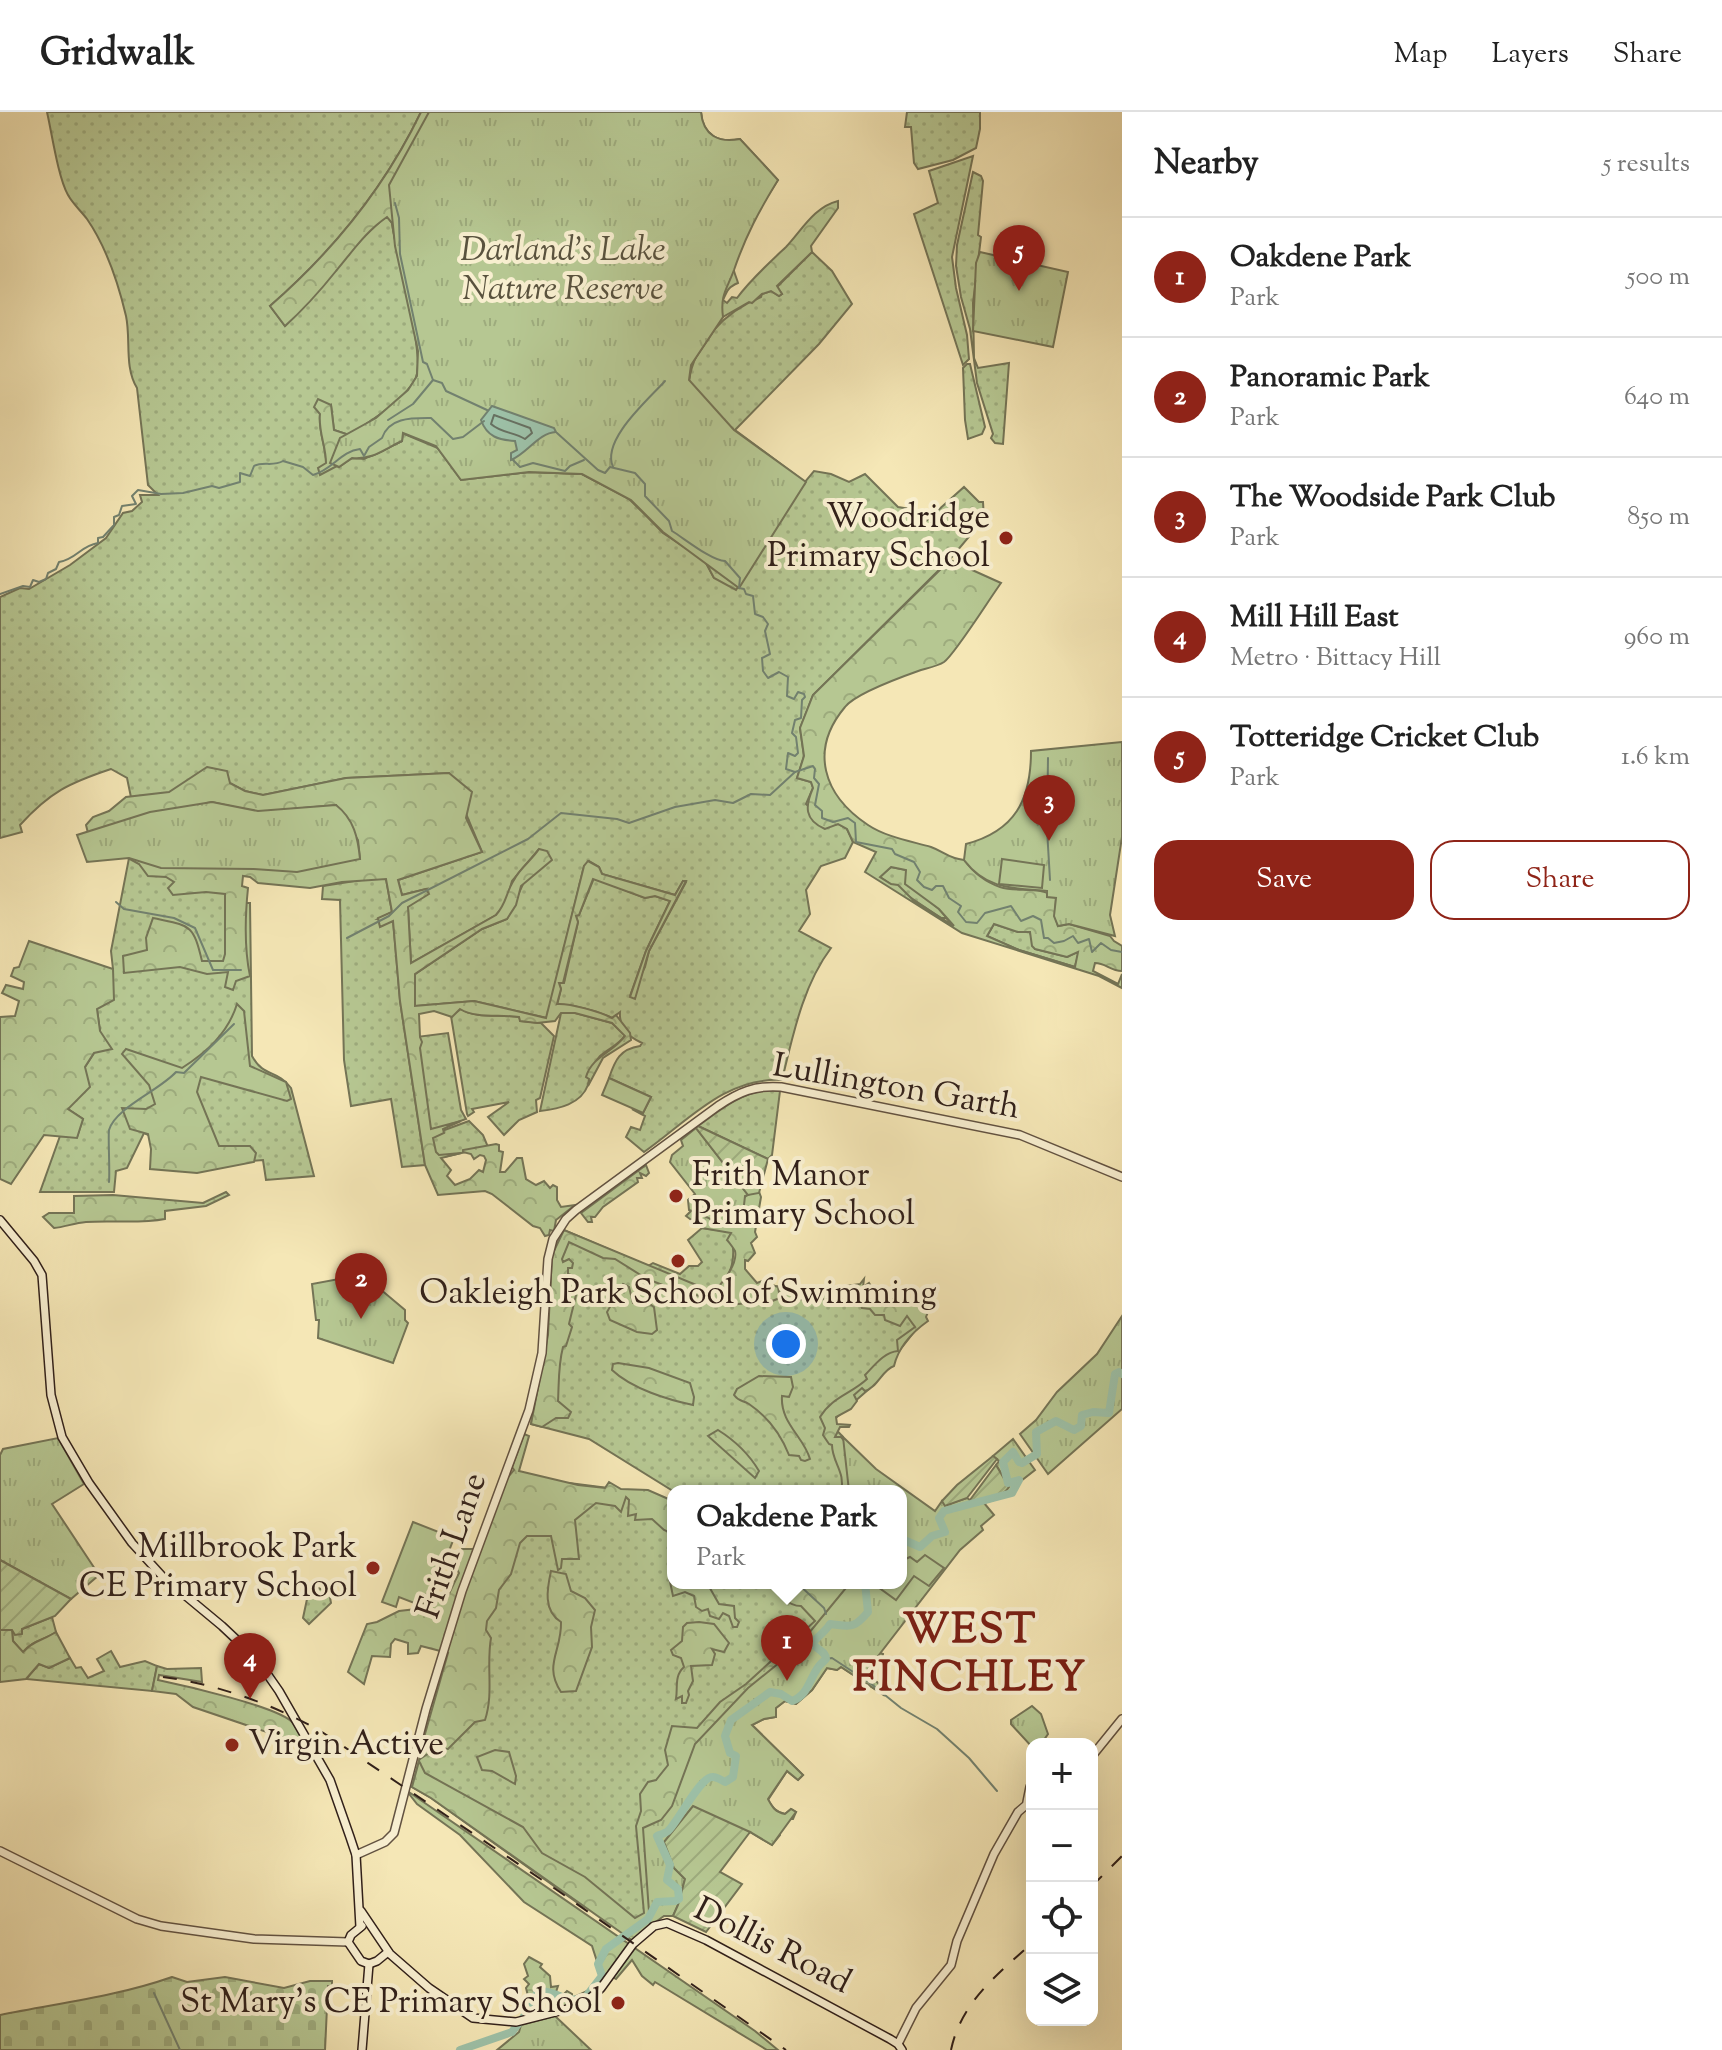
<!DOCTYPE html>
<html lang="en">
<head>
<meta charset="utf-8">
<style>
	body { margin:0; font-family:"Sorts Mill Goudy",serif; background:#f2f2f2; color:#222 }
	.controls { position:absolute; right:24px; bottom:24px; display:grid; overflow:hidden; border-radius:16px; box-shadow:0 8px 32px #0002 }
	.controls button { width:72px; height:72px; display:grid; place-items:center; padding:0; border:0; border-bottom:2px solid #e0e0e0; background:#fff; color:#222; font:40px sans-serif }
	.you { position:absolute; left:786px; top:1232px; width:28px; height:28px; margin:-20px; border:6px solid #fff; border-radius:50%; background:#1a73e8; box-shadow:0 0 0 12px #1a73e833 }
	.badge { display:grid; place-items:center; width:52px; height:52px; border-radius:50%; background:#8f2418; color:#fff; font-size:26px; font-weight:700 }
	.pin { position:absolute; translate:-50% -66px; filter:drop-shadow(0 2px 4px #0008) }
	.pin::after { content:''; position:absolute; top:42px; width:28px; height:24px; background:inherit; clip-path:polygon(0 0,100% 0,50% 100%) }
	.popup { position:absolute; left:667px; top:1373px; width:240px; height:104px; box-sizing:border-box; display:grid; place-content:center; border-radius:16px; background:#fff; filter:drop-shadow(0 2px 6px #0005); font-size:26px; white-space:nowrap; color:#767676 }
	.popup b { font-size:30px; color:#222 }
	.popup::after { content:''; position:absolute; left:50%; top:100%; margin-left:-16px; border:16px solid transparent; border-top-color:#fff }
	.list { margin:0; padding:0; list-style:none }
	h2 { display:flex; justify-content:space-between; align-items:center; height:104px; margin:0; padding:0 32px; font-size:34px }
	h2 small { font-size:26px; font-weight:400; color:#767676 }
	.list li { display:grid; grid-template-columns:52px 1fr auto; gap:24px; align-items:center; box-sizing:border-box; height:120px; padding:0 32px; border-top:2px solid #e0e0e0 }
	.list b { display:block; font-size:30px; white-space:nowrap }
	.list p { margin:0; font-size:26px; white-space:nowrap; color:#767676 }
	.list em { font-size:26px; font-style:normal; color:#767676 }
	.actions { display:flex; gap:16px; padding:24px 32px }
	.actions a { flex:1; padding:18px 0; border:2px solid #8f2418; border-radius:24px; text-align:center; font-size:28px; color:#8f2418 }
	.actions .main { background:#8f2418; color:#fff }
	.icon { flex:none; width:44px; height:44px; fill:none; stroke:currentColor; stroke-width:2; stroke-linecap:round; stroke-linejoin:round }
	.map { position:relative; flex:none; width:1122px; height:1938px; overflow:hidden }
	header { display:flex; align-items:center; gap:48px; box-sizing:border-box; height:112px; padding:0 40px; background:#fff; border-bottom:2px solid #e0e0e0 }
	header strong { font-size:38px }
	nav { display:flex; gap:44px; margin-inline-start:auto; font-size:28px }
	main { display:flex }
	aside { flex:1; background:#fff }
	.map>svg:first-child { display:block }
	.grass { fill:url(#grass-dots); stroke:#747456; stroke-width:2 }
	.forest { fill:url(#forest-crowns); stroke:#747456; stroke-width:2; fill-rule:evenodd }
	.cemetery { fill:url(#cemetery-stones); stroke:#747456; stroke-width:2 }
	.park { fill:url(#park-tufts); stroke:#747456; stroke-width:2 }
	.garden { fill:url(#garden-furrows); stroke:#747456; stroke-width:2 }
	.pitch { fill:#b6c792; stroke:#747456; stroke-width:2 }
	.water { fill:#9dc1a8; stroke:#72816f; stroke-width:2 }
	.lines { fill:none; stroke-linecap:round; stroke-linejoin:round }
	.shore { stroke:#677061; stroke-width:2 }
	.stream { stroke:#72816f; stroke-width:2 }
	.river { stroke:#9dc1a8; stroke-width:8 }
	.tertiary-casing { stroke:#625241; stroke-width:10 }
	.secondary-casing { stroke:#31201a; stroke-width:10 }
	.tertiary { stroke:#f8efd0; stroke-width:7 }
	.secondary { stroke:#f8efd0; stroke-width:7 }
	.rail { stroke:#31201a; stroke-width:2; stroke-dasharray:14 14; stroke-linecap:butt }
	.poi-dot { fill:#8f2418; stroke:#f8efd0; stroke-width:3 }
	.labels { text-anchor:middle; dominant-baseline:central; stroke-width:8; stroke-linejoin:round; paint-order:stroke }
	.park-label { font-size:34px; font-style:italic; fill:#59523e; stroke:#f8efd0 }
	.poi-label { font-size:34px; fill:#31201a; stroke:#f8efd0; text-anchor:end }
	.street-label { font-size:34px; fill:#31201a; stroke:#f8efd0 }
	.district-label { font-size:42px; font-weight:bold; letter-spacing:2px; fill:#7a1f14; stroke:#f8efd0 }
</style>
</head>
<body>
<header>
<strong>Gridwalk</strong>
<nav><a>Map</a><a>Layers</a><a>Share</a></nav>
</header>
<main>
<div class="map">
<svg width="1122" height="1938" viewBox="0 0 1122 1938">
	<defs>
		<pattern id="grass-dots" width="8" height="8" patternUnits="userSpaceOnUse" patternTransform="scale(2)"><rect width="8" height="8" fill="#b6c792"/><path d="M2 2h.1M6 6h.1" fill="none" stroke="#9dab7d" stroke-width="1.8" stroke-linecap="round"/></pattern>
		<pattern id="forest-crowns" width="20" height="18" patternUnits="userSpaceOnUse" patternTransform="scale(2)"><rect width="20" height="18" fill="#b6c792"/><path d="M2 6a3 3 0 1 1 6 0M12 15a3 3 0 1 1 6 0" fill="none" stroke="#9dab7d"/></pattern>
		<pattern id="cemetery-stones" width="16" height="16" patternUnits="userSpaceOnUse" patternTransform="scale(2)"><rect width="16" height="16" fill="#b6c792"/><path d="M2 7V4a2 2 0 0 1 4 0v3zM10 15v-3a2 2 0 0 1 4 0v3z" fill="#9dab7d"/></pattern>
		<pattern id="park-tufts" width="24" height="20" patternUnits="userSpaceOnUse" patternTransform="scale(2)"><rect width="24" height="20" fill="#b6c792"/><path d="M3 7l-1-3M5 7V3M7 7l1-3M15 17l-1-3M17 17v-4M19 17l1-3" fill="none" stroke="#9dab7d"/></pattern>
		<pattern id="garden-furrows" width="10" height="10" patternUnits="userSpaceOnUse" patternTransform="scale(2)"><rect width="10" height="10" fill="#b6c792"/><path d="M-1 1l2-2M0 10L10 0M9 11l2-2" fill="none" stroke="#9dab7d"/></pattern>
	</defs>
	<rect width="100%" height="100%" fill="#f5e7b6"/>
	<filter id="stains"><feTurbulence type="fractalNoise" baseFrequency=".0025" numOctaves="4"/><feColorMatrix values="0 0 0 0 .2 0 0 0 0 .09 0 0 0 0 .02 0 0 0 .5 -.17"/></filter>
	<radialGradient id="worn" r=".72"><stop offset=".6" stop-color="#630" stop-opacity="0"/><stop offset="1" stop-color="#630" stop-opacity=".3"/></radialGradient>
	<!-- grass -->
	<g class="grass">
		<path d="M47,0H421C385,75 332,140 270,194L285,214C322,180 348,135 387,104L392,111C396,142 427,246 415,268C403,289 370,310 349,323L334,318L331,293L320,302C318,319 326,334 326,351L339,355L352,346C373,348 384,337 402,329V321L502,363L529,360L582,362L629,386L663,421L705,449L714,466L689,269C694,231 726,199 761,185L762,182L771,179L779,184L782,182L777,175L812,140L832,159L852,192L819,232L735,318L805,370L814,359L831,362L849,370L865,362L898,395L916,398L926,409L964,375L979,390H983L984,407L951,446L813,583L800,616L804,644L797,666L811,670L813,676L806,692L829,714L838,712L847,717L853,730L845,746L821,754L806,778L810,802L799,819L831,836C803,873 793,923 782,968C725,965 688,1009 644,1040L626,1025L631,1015L640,1018L645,1004L632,997L643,1001L651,985L609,966C615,948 620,937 640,934L642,931C627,924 619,916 620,900L612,906C601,900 569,891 557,893L561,877L559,871H564L578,810L576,804L579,803L594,766L645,786L655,784L670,789L646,839L630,884L645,855L649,839L686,770L683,769L675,783L602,762L599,755L589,749L584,754L547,906L474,889L415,894L414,863L482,817L507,807L539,737L512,769L505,793L496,803L411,851L408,795L426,777L402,783L398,768L482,740L449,661L346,666L263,683L245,679L229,671L133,695L127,666L111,657C69,671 50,680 20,713L22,720L0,726V485L20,476L29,477L70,453L106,426L123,401L132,399L142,390L140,383H158L148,373L137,276C124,255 131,227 126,204C118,170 107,136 87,107C81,99 73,92 68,83C58,65 52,22 47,0Z"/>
		<polygon points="907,0 980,0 980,17 976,36 953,48 918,57 914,51 911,15 905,15"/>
		<polygon points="973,44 952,145 956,176 967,223 969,247 963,253 914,102 938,91 929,59"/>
		<polygon points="973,60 981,64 983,69 978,123 981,125 973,191 974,246 978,256 1009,251 1003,332 995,331 991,326 993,322 977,271 970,217 961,185 956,154 957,133"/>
		<polygon points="967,252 970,252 985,315 982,322 968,327 965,308 963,256"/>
		<path d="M129,746L237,758V791H250L252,944C264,966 277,957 291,976L314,1064L266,1068L263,1048L213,1052L144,1021L127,1056L116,1059L114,1080H40L60,1024L77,1025L83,1007L68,997L85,955L94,941L100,919L97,897L113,857L111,839Z"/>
		<polygon points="891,755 906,758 913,776 939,797 954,814 946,806 941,806 880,765"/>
		<polygon points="374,766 386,767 392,800 378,807 393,808 400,889 425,1053 402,1055 391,987 351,994 344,948 340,788 322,787 323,774"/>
		<polygon points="994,812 1018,820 1030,820 1035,837 1067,845 1079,839 1075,855 1019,838 987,824"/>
		<path d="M461,897C476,907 500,902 519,905L521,909L541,911L554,924L540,986L536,988L537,1000L519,1008L504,1023L488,1005L509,990L472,997L474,1000L468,1004L467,1002L451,904Z"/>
		<path d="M561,901H575L612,911L625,923C619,933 609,936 600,944C593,951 591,964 588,973C581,992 559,997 540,999Z"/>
		<polygon points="448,921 461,998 466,1007 430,1020 416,925"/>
		<path d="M766,978L780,979L772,1043L768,1047L698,1014C720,998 739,982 766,978Z"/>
		<polygon points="469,1009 483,1023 488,1035 444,1045 434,1043 431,1023"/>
		<path d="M702,1116L731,1120C736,1145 734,1162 714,1180L754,1172L840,1181L846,1179L922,1210L869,1277L830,1311L843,1325L849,1379H673L589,1327L531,1312L548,1223L552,1143L564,1118L648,1154L653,1151L680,1162L689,1154H698L702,1150L688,1128Z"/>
		<polygon points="569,1371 616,1377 673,1390 673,1471 850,1471 795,1538 748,1576 650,1814 582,1794 431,1686 412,1675 463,1485"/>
		<polygon points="310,1473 329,1480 331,1491 309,1512 303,1506"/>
		<path d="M52,1505L56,1520C43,1529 32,1528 23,1541L13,1529L12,1518L22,1521V1517Z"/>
		<polygon points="111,1539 120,1555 145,1549 157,1554 152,1579 26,1567 39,1552 49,1556 70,1546 76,1556 81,1555 88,1566 104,1559 97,1547"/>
	</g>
	<!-- forest -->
	<g class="forest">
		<path d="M421,0H452L730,41L695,13L701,0C703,24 719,31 740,27L778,68C766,87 732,136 734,159C735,163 737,167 738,171C728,175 727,179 723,188L727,191L732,185L737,186C751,167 769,151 786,135C802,118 814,95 838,89V96L811,134L812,140L777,174L782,182L779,184L771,179L762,182L752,191L749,190L723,205L691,253L689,268L752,453L736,478L714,466L705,449L663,420L629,387L582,362L529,360L461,368L436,334L403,321L402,329L364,347L352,346L320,363L318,356L326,351C326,334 318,319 320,302L314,295L318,287L331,293L334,318L349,323C367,312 413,283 417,262C424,230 397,149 392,111L387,105C365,120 353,139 336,159C320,179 304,197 285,214L270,194C332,140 385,75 421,0Z"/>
		<path d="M950,448L1001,471C990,486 955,542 944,550C938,554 928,556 921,558C904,564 855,582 845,595C809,638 823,683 868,713C886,725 910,729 931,735C945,740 947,746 964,748C973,760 985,770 1000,775C1019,781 1040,773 1056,786L1055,804L1058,814L1069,812L1110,824L1114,829L1122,834V859C1110,859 1106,851 1095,851L1093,859L1118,872L1122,862V876L1099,864L962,821L865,760L876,740L853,730L847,717L838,712L825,717C804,708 805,694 813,676L811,670L797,666L804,644L800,616L813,583ZM891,755L906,758L905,772L939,797L954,814L913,788L898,773L891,772L880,765ZM994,812L1018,820H1030L1032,834L1035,837L1067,845L1078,840L1075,855L1019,838L987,824Z"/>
		<path d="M207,655L227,659L230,671L245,679L263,683L346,666L449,661L472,680L466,706L482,740L398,768L402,783L426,777L429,782L408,795L411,851L496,803C507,791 506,780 514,768C520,756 532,748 539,737L547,739L552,748L521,774L516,793L507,807L482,817L415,862V894L474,889L546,906L584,754L588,749L599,755L602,762L675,783L683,769H686L649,839L635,887L630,885L646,839L670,789L655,784L645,786L593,767L579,803L576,804L578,810L563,871H559L561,877L557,892C570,891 600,900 612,906L616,903L630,921L631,928L603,946L588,974L589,967L586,965C592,944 614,940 625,924L612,911L575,901H561L555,909L537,911L520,909L519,905C500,902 476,907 460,897L452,905L434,899L419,902L420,925L422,930L420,936L431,1017L461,1009L443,1017L444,1021L433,1026L436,1040L439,1043L461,1041L441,1046L451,1058L447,1064L455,1073L470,1067L479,1058L483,1060L486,1048L484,1044L480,1043L474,1047L471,1042L463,1040V1038L496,1032L499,1033V1039L503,1040L500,1060H505L517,1046H522L526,1067L536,1073L544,1069L550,1076L553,1073L557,1075V1088L561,1095L575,1093L556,1108L554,1119L550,1118L549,1123L545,1124L540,1116L533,1114L492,1082L485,1079L438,1083L425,1053L400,889L393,809L380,815L378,806L392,800L386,767L342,770L310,776L258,771L250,765L243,764L242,774L248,776C245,805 244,835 250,864L236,869L233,878L225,875L228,860L207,862L180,855L124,861L123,844L147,838L146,826L153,806C190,814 193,811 202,849H223L225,842V782L206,780L173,783L168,776L174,770L166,765L148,764L139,752L128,746L360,747L358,728L336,693L257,700L212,690L88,721L86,713L93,705L109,699L126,685L169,680Z"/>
		<polygon points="29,829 113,857 114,888 97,897 100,919 112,937 94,941 85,955 90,975 68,997 83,1007 77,1026 44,1023 11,1072 0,1067 0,905 15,904 19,889 2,881 6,873 23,877 24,870 11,864 14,856 19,855"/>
		<path d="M237,892L244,899L250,954L286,970L291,987L287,989L201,965L197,980L219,1034H250L256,1041L254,1050L197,1061L150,1057L151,1037L148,1022L130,1017L122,996L146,997L155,992L149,973L122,942L126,937L182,956C207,940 228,921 237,892Z"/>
		<polygon points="646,1053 649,1061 646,1064 640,1061 642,1066 637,1066 638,1070 603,1095 595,1105 591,1105 592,1110 588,1110 581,1101"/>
		<path d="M758,1077L761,1085L755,1120L757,1125L751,1131L755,1141L748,1149L745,1148V1157L757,1171L762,1169L778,1175L780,1186L772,1189L767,1185L762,1190L738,1192L681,1180L647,1167L615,1147L603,1146L569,1130L562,1147L563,1150L569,1147L573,1151L572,1156H568V1162L574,1164L576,1169L573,1179L576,1183L569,1212L572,1215L566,1234L563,1235C558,1254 559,1272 558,1289L571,1300L568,1306H556L542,1315L531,1312L548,1223L552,1143L564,1118L713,1180C722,1172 738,1152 735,1139C734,1137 729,1130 727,1128L731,1121L702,1116L686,1104L692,1098L702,1101L715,1110L746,1084Z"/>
		<path d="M226,1080L229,1083L206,1094L165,1099V1107C139,1112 112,1108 86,1110C74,1111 65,1115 54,1116L43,1105L49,1101H74V1084L113,1083L203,1091Z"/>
		<path d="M864,1167L863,1175L869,1171L871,1174L868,1180L922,1195L928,1200L926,1205L928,1209C911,1221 898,1237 894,1254C882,1258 878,1275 865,1279L862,1276L854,1283L857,1289L851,1297L836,1305L837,1312L850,1313L849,1315H840L835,1325H841L847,1332L869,1379H841C846,1361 832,1350 832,1333L829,1332L823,1323L825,1316L820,1305C832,1285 851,1282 867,1267L865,1263C874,1254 884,1240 898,1239L897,1228L915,1215L907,1204L900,1214L885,1208L884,1203H875L870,1197L862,1196L861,1193H850L846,1188L829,1192L823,1187L785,1188L783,1173L785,1171L790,1178L816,1181L819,1178L860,1172Z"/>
		<polygon points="623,1172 629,1175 633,1191 647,1190 654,1195 657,1218 652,1222 637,1220 610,1208 607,1200"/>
		<path d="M618,1251L649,1256L690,1271L694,1285L693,1293C669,1288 632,1277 612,1258L613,1252Z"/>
		<path d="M759,1264L791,1265L793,1275L789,1285L782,1284C780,1311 804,1325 810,1347L805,1349L801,1348L799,1344L789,1343C781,1323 768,1305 749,1292C742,1288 739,1290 734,1283L737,1277Z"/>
		<path d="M718,1318C734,1328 749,1342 759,1359L755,1366L708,1324Z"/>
		<path d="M524,1322L529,1324L519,1359L578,1373L605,1376L609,1370L621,1377L648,1378L673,1389V1422L664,1418L652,1407L635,1408L636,1402L628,1404L629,1388L626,1385L621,1400L615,1394L596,1391L575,1408L579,1447H562L561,1456L558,1458L551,1424H527L520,1431L511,1462L499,1478L496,1496L487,1509L486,1518L491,1526C486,1554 494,1581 485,1608L475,1610L448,1637L432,1635L429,1641L420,1647L419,1643L448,1541L421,1534L418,1541L408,1542V1531L395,1527L391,1532L390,1545L372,1544L364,1572L348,1560L367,1512L377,1510L399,1499L425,1496L435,1488H446L459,1461L454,1452L462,1437H479L508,1365L514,1358L512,1355Z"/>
		<path d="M551,1459L566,1462L571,1479L585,1486L595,1498L591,1515L592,1535L576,1579L561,1580C543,1553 562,1539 561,1510C543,1499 547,1477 551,1459Z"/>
		<polygon points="673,1462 673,1471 707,1471 719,1492 734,1494 735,1506 739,1510 737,1515 733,1515 729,1504 723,1501 719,1507 710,1504 708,1497 702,1499 696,1495 694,1484 685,1480 673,1484 669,1465"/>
		<path d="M773,1471H824L836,1475L843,1471H881L877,1540L883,1542L882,1548L870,1555L865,1561L887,1578L884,1583L841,1555L837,1558L827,1556L812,1578L796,1592L785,1589L776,1596V1605L764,1607L752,1613L803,1663L798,1668L787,1659L768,1688C773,1696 776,1700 785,1702L791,1697L796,1700L793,1707H775L780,1723L772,1733L750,1720L660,1794L650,1814L633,1829L431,1686L412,1675L419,1649L425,1661L523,1715L542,1741L585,1765L635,1806L644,1801L636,1714L641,1699L640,1682L648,1670L656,1668L668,1653L665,1638L672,1614L697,1616L720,1590L746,1572L815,1509L801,1494C787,1494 779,1482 773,1471Z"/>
		<path d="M699,1510L714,1512L729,1531L724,1540L712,1537L715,1542L712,1553L691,1554L693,1569L688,1579L689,1583L686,1591H682V1584L676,1587C678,1575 674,1564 684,1555L681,1546L673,1543L671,1538L682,1529L683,1515L687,1511Z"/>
		<path d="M0,1518H12L13,1529L23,1540C32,1529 44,1528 56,1520L70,1546L49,1556L39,1552L26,1567L0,1570Z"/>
		<path d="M157,1554L167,1557L201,1556L202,1570L159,1563L158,1568C182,1573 280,1595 293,1611C298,1617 301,1626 305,1633L193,1595L176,1582L152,1579Z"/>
		<polygon points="495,1638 509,1640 516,1664 515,1672 492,1659 482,1658 477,1645"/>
		<polygon points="406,1678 755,1919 778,1938 767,1938 655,1870 653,1873 642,1864 632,1848 616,1867 611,1864 613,1857 611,1856 600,1871 601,1862 592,1834 524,1790 460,1723 417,1692"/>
		<polygon points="529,1845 542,1852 540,1855 550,1864 551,1875 558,1874 556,1880 563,1883 567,1879 572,1882 572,1886 587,1879 590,1884 580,1891 579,1889 572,1891 572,1894 560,1896 557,1887 546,1888 542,1883 538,1883 533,1896 523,1895 523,1887 528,1884 526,1876 529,1872 524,1867 528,1864 524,1852"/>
	</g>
	<!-- cemetery -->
	<path class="cemetery" d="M172,1865L187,1870L225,1865L284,1876L310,1869H332V1874H328L325,1938H0V1903C58,1891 115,1885 172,1865Z"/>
	<!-- park -->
	<g class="park">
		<path d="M429,0H701C703,24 719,31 740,27L778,68C759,99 746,123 734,158C727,177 720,183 723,205L691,253L689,268L734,318L806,370L739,476L663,420L631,388L582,362L529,360L461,368L436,334L403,321L402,329C384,337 373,348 352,346L339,355L330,351L340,326L376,306L408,278L417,264L418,239L395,134L389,73Z"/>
		<polygon points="980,140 1068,160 1053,235 973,219 976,151"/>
		<path d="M1122,630V725L1110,803L1115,824L1069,812L1058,814L1054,804L1056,786L1047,785V779C1013,776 987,778 964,748L966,732C1015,719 1031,688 1031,639Z"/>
		<path d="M212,690L258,699L336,693C354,707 358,726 360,747L297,760L254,757L161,756L129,746L87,750L77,723L150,700Z"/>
		<path d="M696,1016L748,1083L745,1084L743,1102L729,1114C714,1110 701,1101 689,1098L688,1088L695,1082L670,1050L672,1043L683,1034L681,1028Z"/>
		<polygon points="355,1164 373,1171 405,1198 405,1208 408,1211 393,1251 318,1226 319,1208 316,1208 312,1172"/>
		<polygon points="1122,1204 1122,1297 1048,1362 1020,1322 1036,1308 1057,1280 1097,1242"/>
		<path d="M843,1325L876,1357L935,1399L942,1389L945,1393L967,1386L973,1390L992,1387L1005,1381L1007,1371L996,1353L999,1349L993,1344L1013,1327L1035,1358L1021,1369L1014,1382L984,1391L994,1403L981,1414L983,1418L960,1438L865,1561L887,1578L884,1583L841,1555L837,1558L827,1556L812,1578L796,1592L785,1589L776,1596V1605L764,1607L752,1613L803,1663L798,1668L787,1659L768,1687C773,1696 775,1700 785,1702L791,1697L796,1700L772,1733L750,1720L674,1756L685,1767L678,1793L673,1804H664L650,1814L643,1716L661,1708L672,1694L695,1632L748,1576L795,1538L850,1471H901V1379H849Z"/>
		<polygon points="58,1326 84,1372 52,1392 99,1463 71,1487 0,1448 0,1343 3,1337"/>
		<polygon points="1032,1594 1041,1602 1048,1622 1041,1632 1032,1632 1032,1635 1011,1612 1011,1608"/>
		<polygon points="555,1904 591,1938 497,1938 519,1920 521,1913"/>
	</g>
	<!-- garden -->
	<g class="garden">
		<polygon points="698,1014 768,1047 759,1081 748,1083 696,1016"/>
		<polygon points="993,1344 997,1347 967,1386 945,1394 942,1389 957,1373"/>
		<path d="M996,1353L1009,1375C1001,1387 986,1386 973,1390L970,1388Z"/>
		<polygon points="0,1448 71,1487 55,1504 22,1517 22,1522 15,1523 12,1518 0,1518"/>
		<polygon points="693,1694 750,1720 720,1760 742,1772 706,1820 673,1804 678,1793 685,1767 674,1756 664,1730"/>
	</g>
	<!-- pitch -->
	<g class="pitch">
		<polygon points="1002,747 1044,753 1042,776 999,772"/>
		<polygon points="609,966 651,985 643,1001 602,983"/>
		<polygon points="413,1410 454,1426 432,1482 427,1481 422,1494 399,1485 396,1495 382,1490"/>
		<polygon points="925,1443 944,1456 929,1474 914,1464 896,1488 878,1475 881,1471 901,1471 901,1449 910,1445 917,1450"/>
	</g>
	<!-- water -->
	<path class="water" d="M492,294L554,316L556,320C538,321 528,341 511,348V341L517,338L515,329C499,328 487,325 481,308Z"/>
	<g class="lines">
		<!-- shore -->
		<path class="shore" d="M494,303L530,316L532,321L525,327C514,320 501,321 491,312Z"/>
		<!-- stream -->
		<g class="stream">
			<polyline points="395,91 399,106 400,142 423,250 427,252 433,268 442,271 446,279 487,298"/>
			<polyline points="388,308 413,292 433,268"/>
			<path d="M557,321L598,358L605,361L610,355L635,361L645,372V384L669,409L672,419C685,427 712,449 725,449L740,466L739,476L744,477L746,482L753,484L755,502L763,505L768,512L765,519L770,542L762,546L763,559L768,566L779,560L788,565L787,584L794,587L798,580L804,582L805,585L802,588L801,606L795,608L792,621L796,625L798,641L795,644L788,641L786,657L795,660L813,654L815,657L814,666L819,672L815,693L822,699V706L833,710L848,706L855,711L856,730L892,737L895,742L914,750L920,760L917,768L924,775L932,778L936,774H943L949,786L961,794L958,800L966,810L977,811L985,801L1011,794L1021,809L1033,804L1041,808L1044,826H1048L1054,831L1064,829L1073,824L1078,831L1089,827L1092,840L1101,831L1111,838L1122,840"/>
			<polyline points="513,348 520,355 533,351 565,359 570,354 584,348"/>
			<path d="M613,355C601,328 648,288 665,269"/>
			<path d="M0,482L23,474L30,475L33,468L39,470L46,467L48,461L56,457L59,450C77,447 80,434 98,431V426L103,425L114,413V405L119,403L122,394L136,392L132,384L138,378L161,382L183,381L212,374L219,376L240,370V361L250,364L254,354C263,349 273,355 283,349L303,355L313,363C332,358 341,339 360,337L364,344L369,335L382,326C389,305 412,306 431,306L453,327L463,325L484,309"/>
			<polyline points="1048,646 1047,717 1050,768"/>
			<polyline points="116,790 124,797 174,806 195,816 213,858 241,858"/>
			<polyline points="347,826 389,804 402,791 528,727 561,701 617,707 629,711 675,695 715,688 733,691 751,682 770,683 795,660"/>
			<path d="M109,1070C110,1060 108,1025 109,1018C115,996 160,978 176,960L184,961L234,912"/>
			<polyline points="797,1471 824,1496 826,1502"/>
			<polyline points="826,1547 832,1546 870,1571 901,1596 937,1617 969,1646 997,1679"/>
			<polyline points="154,1881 180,1938"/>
		</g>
		<!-- river -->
		<g class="river">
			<polyline points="901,1431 904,1428 920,1435 932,1424 945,1420 939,1406 944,1399 1012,1381 1019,1368 1008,1371 1003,1350 1013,1340 1019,1350 1022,1351 1037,1342 1036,1320 1056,1309 1074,1318 1081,1314 1082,1303 1093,1300 1109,1301 1115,1262 1119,1260 1122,1262"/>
			<path d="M460,1938L512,1920L529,1898L538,1879C557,1878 564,1892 585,1886L602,1864L598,1852L606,1837L648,1807L657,1790L675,1789L679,1787L678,1777L667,1768L670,1753L657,1724C659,1723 666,1721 668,1719C678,1710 701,1663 713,1665C717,1665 721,1668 725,1670L733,1665L736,1644L730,1641L725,1624L731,1608L770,1580L781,1582L792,1589C807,1584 809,1569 817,1557C819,1553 823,1550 826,1547C826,1539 816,1538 813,1531C818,1524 825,1520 830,1512C850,1514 853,1518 868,1500L865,1471"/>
		</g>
		<defs>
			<g id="tertiary">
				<polyline points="1092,1644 1122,1607"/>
				<polyline points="1027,1690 1030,1675"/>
				<polyline points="0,1739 137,1807 161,1814 254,1827 348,1830"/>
				<path d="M356,1743L385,1730L394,1721L426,1597L462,1479L529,1298L542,1241L548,1147L553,1127L566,1107L576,1098L718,994C739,980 755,973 781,975L1020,1023L1122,1065"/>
				<polyline points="898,1932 916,1896 951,1853 957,1829 994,1742 1018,1700 1032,1688"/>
			</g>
			<g id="secondary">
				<polyline points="0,1108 34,1149 42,1163 51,1283 62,1325 89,1371 132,1431 163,1465 222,1514 256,1546 279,1579 330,1668 350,1725 356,1743 360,1815"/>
				<polyline points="361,1799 390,1842 429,1876 473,1906 516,1910 583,1893 601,1876 633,1832 654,1814 667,1811 706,1828 890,1927 898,1932 902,1938"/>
				<polyline points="362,1814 351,1823 348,1830 361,1849 369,1852"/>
				<polyline points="369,1852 377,1849 388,1840"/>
				<polyline points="362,1938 369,1852"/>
			</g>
		</defs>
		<!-- tertiary casing -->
		<use href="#tertiary" class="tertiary-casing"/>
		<!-- secondary casing -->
		<use href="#secondary" class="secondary-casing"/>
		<!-- tertiary -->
		<use href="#tertiary" class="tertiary"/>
		<!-- secondary -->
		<use href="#secondary" class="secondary"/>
		<!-- rail -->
		<g class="rail">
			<path d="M163,1565C217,1572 275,1593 322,1620L554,1776L786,1938"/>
			<polyline points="1092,1774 1122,1744"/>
			<path d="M951,1938C961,1890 998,1862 1032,1831"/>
		</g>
	</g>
	<!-- markers -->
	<g class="poi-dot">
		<circle cx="1006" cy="426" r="8"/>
		<circle cx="676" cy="1084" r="8"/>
		<circle cx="678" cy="1149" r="8"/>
		<circle cx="373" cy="1456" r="8"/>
		<circle cx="232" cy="1633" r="8"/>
		<circle cx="618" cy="1891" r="8"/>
	</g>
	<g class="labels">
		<!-- park labels -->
		<g class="park-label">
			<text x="563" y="139">Darland's Lake<tspan x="563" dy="39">Nature Reserve</tspan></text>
		</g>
		<!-- poi labels -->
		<g class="poi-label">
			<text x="990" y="406">Woodridge<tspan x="990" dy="39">Primary School</tspan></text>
			<text x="692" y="1064" text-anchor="start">Frith Manor<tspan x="692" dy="39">Primary School</tspan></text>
			<text x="678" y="1182" text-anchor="middle">Oakleigh Park School of Swimming</text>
			<text x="357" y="1436">Millbrook Park<tspan x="357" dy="39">CE Primary School</tspan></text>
			<text x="248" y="1633" text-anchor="start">Virgin Active</text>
			<text x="602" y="1891">St Mary's CE Primary School</text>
		</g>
		<!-- street labels -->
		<g class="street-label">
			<text transform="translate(896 976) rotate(10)">Lullington Garth</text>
			<text transform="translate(453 1434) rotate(-71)">Frith Lane</text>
			<text transform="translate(772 1835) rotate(27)">Dollis Road</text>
		</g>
		<!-- district labels -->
		<g class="district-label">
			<text x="970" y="1520">WEST<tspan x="970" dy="48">FINCHLEY</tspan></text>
		</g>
	</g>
	<rect width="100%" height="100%" filter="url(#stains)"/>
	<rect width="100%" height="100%" fill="url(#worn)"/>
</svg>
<div class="controls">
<button>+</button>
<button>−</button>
<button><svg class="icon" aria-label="locate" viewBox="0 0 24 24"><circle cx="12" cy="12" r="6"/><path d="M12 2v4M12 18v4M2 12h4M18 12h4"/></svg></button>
<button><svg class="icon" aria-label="layers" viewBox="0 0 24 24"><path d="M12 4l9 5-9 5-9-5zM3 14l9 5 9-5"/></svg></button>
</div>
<div class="you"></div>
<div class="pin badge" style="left:787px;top:1569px">1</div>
<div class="popup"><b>Oakdene Park</b>Park</div>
<div class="pin badge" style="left:361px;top:1207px">2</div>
<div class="pin badge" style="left:1049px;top:729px">3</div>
<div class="pin badge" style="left:250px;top:1587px">4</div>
<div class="pin badge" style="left:1019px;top:179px">5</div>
</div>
<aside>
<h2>Nearby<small>5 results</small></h2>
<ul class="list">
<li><span class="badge">1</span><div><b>Oakdene Park</b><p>Park</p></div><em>500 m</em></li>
<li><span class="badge">2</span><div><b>Panoramic Park</b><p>Park</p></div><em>640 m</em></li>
<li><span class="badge">3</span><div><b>The Woodside Park Club</b><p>Park</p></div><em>850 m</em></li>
<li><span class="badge">4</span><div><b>Mill Hill East</b><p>Metro · Bittacy Hill</p></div><em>960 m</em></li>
<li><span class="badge">5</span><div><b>Totteridge Cricket Club</b><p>Park</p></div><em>1.6 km</em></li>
</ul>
<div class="actions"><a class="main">Save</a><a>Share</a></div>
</aside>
</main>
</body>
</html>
